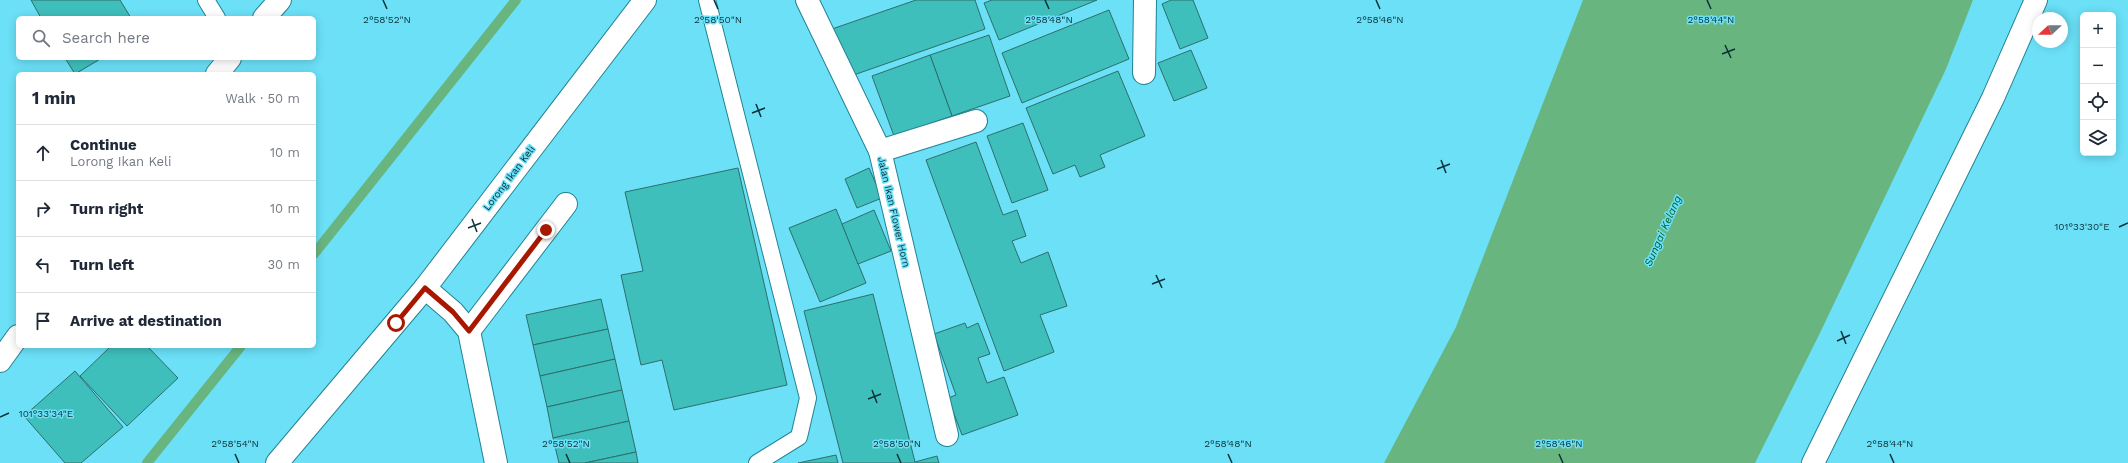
<!DOCTYPE html>
<html lang="en">
<head>
<meta charset="utf-8">
<style>
	body { margin:0; font-family:"Work Sans",sans-serif; background:#f2f2f3; color:#1f2937 }
	.controls { position:absolute; right:12px; top:12px; display:grid; overflow:hidden; border-radius:6px; box-shadow:0 2px 10px #0003 }
	.controls button { width:36px; height:36px; display:grid; place-items:center; padding:0; border:0; border-bottom:1px solid #e0e1e3; background:#fff; color:#1f2937; font:20px sans-serif }
	.compass { position:absolute; left:2032px; top:12px; width:36px; height:36px; border-radius:50%; background:#fff; box-shadow:0 2px 10px #0003; rotate:248deg }
	.stop { position:absolute; width:12px; height:12px; margin:-9px; border:3px solid #a81800; border-radius:50%; background:#fff }
	.stop.end { background:#a81800; border-color:#fff; box-shadow:0 1px 4px #0008 }
	.list { margin:0; padding:0; list-style:none }
	h2 { display:flex; justify-content:space-between; align-items:center; height:52px; margin:0; padding:0 16px; font-size:17px }
	h2 small { font-size:13px; font-weight:400; color:#747a83 }
	.list li { display:grid; grid-template-columns:26px 1fr auto; gap:12px; align-items:center; box-sizing:border-box; height:56px; padding:0 16px; border-top:1px solid #e0e1e3 }
	.list b { display:block; font-size:15px; white-space:nowrap }
	.list p { margin:0; font-size:13px; white-space:nowrap; color:#747a83 }
	.list em { font-size:13px; font-style:normal; color:#747a83 }
	.icon { flex:none; width:22px; height:22px; fill:none; stroke:currentColor; stroke-width:2; stroke-linecap:round; stroke-linejoin:round }
	.map { position:relative; flex:none; width:2128px; height:463px; overflow:hidden }
	.search { position:absolute; background:#fff; box-shadow:0 2px 10px #0003; left:16px; top:16px; width:300px; height:44px; display:flex; align-items:center; gap:10px; box-sizing:border-box; padding:0 14px; border-radius:6px; color:#747a83; font-size:15px }
	.panel { position:absolute; background:#fff; box-shadow:0 2px 10px #0003; left:16px; top:72px; width:300px; height:276px; border-radius:6px }
	.map>svg:first-child { display:block }
	.water { fill:#69b57f }
	.lines { fill:none; stroke-linecap:round; stroke-linejoin:round }
	.stream { stroke:#69b57f; stroke-width:10 }
	.building { fill:#3ebfbb; stroke:#2e6f6d }
	.service-casing { stroke:#238393; stroke-width:18 }
	.minor-casing { stroke:#238393; stroke-width:24 }
	.tertiary-casing { stroke:#238393; stroke-width:24 }
	.service { stroke:#fff; stroke-width:16 }
	.minor { stroke:#fff; stroke-width:22 }
	.tertiary { stroke:#fff; stroke-width:22 }
	.route { stroke:#a81800; stroke-width:5 }
	.ticks { fill:none; stroke:#0b3239; stroke-width:1.5 }
	.labels { text-anchor:middle; dominant-baseline:central; stroke-width:3; stroke-linejoin:round; paint-order:stroke }
	.street-label { font-size:10px; fill:#0b3239; stroke:#6be0f7 }
	.water-label { font-size:11px; font-style:italic; fill:#04612f; stroke:#6be0f7 }
	.ticks-label { font-size:10px; text-anchor:middle; fill:#0b3239; stroke:#6be0f7; stroke-width:3; stroke-linejoin:round; paint-order:stroke }
</style>
</head>
<body>
<div class="map">
<svg width="2128" height="463" viewBox="0 0 2128 463">
	<rect width="100%" height="100%" fill="#6be0f7"/>
	<!-- water -->
	<polygon class="water" points="1583,0 1973,0 1946,69 1819,335 1755,463 1384,463 1456,327"/>
	<g class="lines">
		<!-- stream -->
		<g class="stream">
			<polyline points="314,254 516,0"/>
			<polyline points="147,463 241,346"/>
		</g>
	</g>
	<!-- building -->
	<g class="building">
		<polygon points="31,0 120,0 131,18 41,18"/>
		<polygon points="916,0 975,0 985,29 848,77 832,29"/>
		<polygon points="992,0 1097,0 999,40 984,3"/>
		<polygon points="1171,0 1193,0 1208,38 1180,49 1162,4"/>
		<polygon points="1109,10 1129,59 1022,103 1002,53"/>
		<polygon points="989,35 1010,96 952,116 930,55"/>
		<polygon points="1191,50 1207,88 1174,101 1158,63"/>
		<polygon points="930,55 952,116 894,136 872,76"/>
		<polygon points="65,58 102,58 75,74"/>
		<polygon points="1118,71 1145,136 1100,155 1105,167 1080,177 1075,165 1053,174 1026,108"/>
		<polygon points="1023,123 1048,190 1012,203 987,136"/>
		<polygon points="976,142 1003,215 1017,210 1026,236 1012,241 1021,263 1048,252 1067,306 1040,315 1054,352 1004,371 926,160"/>
		<polygon points="738,168 787,385 674,410 662,360 641,365 621,275 643,271 625,192"/>
		<polygon points="869,168 882,198 857,208 845,179"/>
		<polygon points="836,209 866,283 820,302 789,228"/>
		<polygon points="874,210 891,251 858,264 842,224"/>
		<polygon points="873,294 915,462 937,456 939,463 843,463 804,311"/>
		<polygon points="601,299 608,329 533,345 526,315"/>
		<polygon points="965,323 967,328 978,323 990,354 978,358 987,383 1004,377 1018,415 962,435 948,398 956,395 934,334"/>
		<polygon points="608,329 615,359 540,376 533,345"/>
		<polygon points="111,346 147,346 178,378 127,426 80,376"/>
		<polygon points="615,359 622,390 547,407 540,376"/>
		<polygon points="75,371 123,427 81,463 65,463 24,416"/>
		<polygon points="622,390 629,421 553,438 547,407"/>
		<polygon points="629,421 636,452 585,463 559,463 553,438"/>
		<polygon points="636,452 638,463 585,463"/>
		<polygon points="836,455 838,463 798,463"/>
	</g>
	<g class="lines">
		<defs>
			<g id="service">
				<polyline points="206,0 217,18"/>
				<polyline points="707,0 808,398 799,437 757,463"/>
			</g>
			<g id="minor">
				<polyline points="807,0 880,151 947,435"/>
				<polyline points="1144,73 1145,0"/>
				<polyline points="880,151 976,121"/>
				<polyline points="425,288 453,312 469,331 496,463"/>
				<polyline points="469,331 566,204"/>
				<polyline points="277,463 425,288 645,0"/>
				<polyline points="1813,463 1993,98 2036,0"/>
			</g>
			<g id="tertiary">
				<polyline points="264,18 280,0"/>
				<polyline points="217,74 230,58"/>
				<polyline points="0,361 18,336"/>
			</g>
		</defs>
		<!-- service casing -->
		<use href="#service" class="service-casing"/>
		<!-- minor casing -->
		<use href="#minor" class="minor-casing"/>
		<!-- tertiary casing -->
		<use href="#tertiary" class="tertiary-casing"/>
		<!-- service -->
		<use href="#service" class="service"/>
		<!-- minor -->
		<use href="#minor" class="minor"/>
		<!-- tertiary -->
		<use href="#tertiary" class="tertiary"/>
	</g>
	<g class="lines">
		<!-- route -->
		<polyline class="route" points="396,323 425,288 453,312 469,331 546,230"/>
	</g>
	<!-- ticks -->
	<path class="ticks" d="M383,0L387,9M714,0L718,9M1045,0L1049,9M1376,0L1380,9M1707,0L1711,9M1725,45L1731,58M1722,54L1735,49M756,104L761,117M752,113L765,108M1441,160L1446,173M1437,169L1450,164M472,219L477,232M2119,227L2128,223M468,228L481,223M1156,275L1162,288M1152,284L1165,279M1841,331L1846,344M1837,341L1850,335M872,390L877,403M868,399L881,394M0,417L9,413M235,454L239,463M566,454L570,463M897,454L901,463M1228,454L1232,463M1559,454L1563,463M1890,454L1894,463"/>
	<g class="labels">
		<!-- street labels -->
		<g class="street-label">
			<text transform="translate(509 178) rotate(-53)">Lorong Ikan Keli</text>
			<text transform="translate(894 212) rotate(77)">Jalan Ikan Flower Horn</text>
		</g>
		<!-- water labels -->
		<g class="water-label">
			<text transform="translate(1663 231) rotate(-66)">Sungai Kelang</text>
		</g>
	</g>
	<g class="ticks-label">
		<text x="387" y="23">2°58'52"N</text>
		<text x="718" y="23">2°58'50"N</text>
		<text x="1049" y="23">2°58'48"N</text>
		<text x="1380" y="23">2°58'46"N</text>
		<text x="1711" y="23">2°58'44"N</text>
		<text x="2082" y="230">101°33'30"E</text>
		<text x="46" y="417">101°33'34"E</text>
		<text x="235" y="447">2°58'54"N</text>
		<text x="566" y="447">2°58'52"N</text>
		<text x="897" y="447">2°58'50"N</text>
		<text x="1228" y="447">2°58'48"N</text>
		<text x="1559" y="447">2°58'46"N</text>
		<text x="1890" y="447">2°58'44"N</text>
	</g>
</svg>
<div class="controls">
<button>+</button>
<button>−</button>
<button><svg class="icon" aria-label="locate" viewBox="0 0 24 24"><circle cx="12" cy="12" r="6"/><path d="M12 2v4M12 18v4M2 12h4M18 12h4"/></svg></button>
<button><svg class="icon" aria-label="layers" viewBox="0 0 24 24"><path d="M12 4l9 5-9 5-9-5zM3 14l9 5 9-5"/></svg></button>
</div>
<svg class="compass" viewBox="-18 -18 36 36"><path d="M0-13l5 13h-10z" fill="#e53935"/><path d="M0 13l5-13h-10z" fill="#747a83"/></svg>
<div class="stop" style="left:396px;top:323px"></div>
<div class="stop end" style="left:546px;top:230px"></div>
<div class="search"><svg class="icon" aria-label="search" viewBox="0 0 24 24"><circle cx="10" cy="10" r="6"/><path d="M15 15l6 6"/></svg>Search here</div>
<section class="panel">
<h2>1 min<small>Walk · 50 m</small></h2>
<ul class="list">
<li><svg class="icon" aria-label="ahead" viewBox="0 0 24 24"><path d="M12 20V5M6 11l6-6 6 6"/></svg><div><b>Continue</b><p>Lorong Ikan Keli</p></div><em>10 m</em></li>
<li><svg class="icon" aria-label="right" viewBox="0 0 24 24"><path d="M7 20v-9h11M14 6l5 5-5 5"/></svg><div><b>Turn right</b></div><em>10 m</em></li>
<li><svg class="icon" aria-label="left" viewBox="0 0 24 24"><path d="M17 20v-9H6M10 6l-5 5 5 5"/></svg><div><b>Turn left</b></div><em>30 m</em></li>
<li><svg class="icon" aria-label="arrive" viewBox="0 0 24 24"><path d="M6 21V4h12l-3 4 3 4H6"/></svg><div><b>Arrive at destination</b></div></li>
</ul>
</section>
</div>
</body>
</html>
